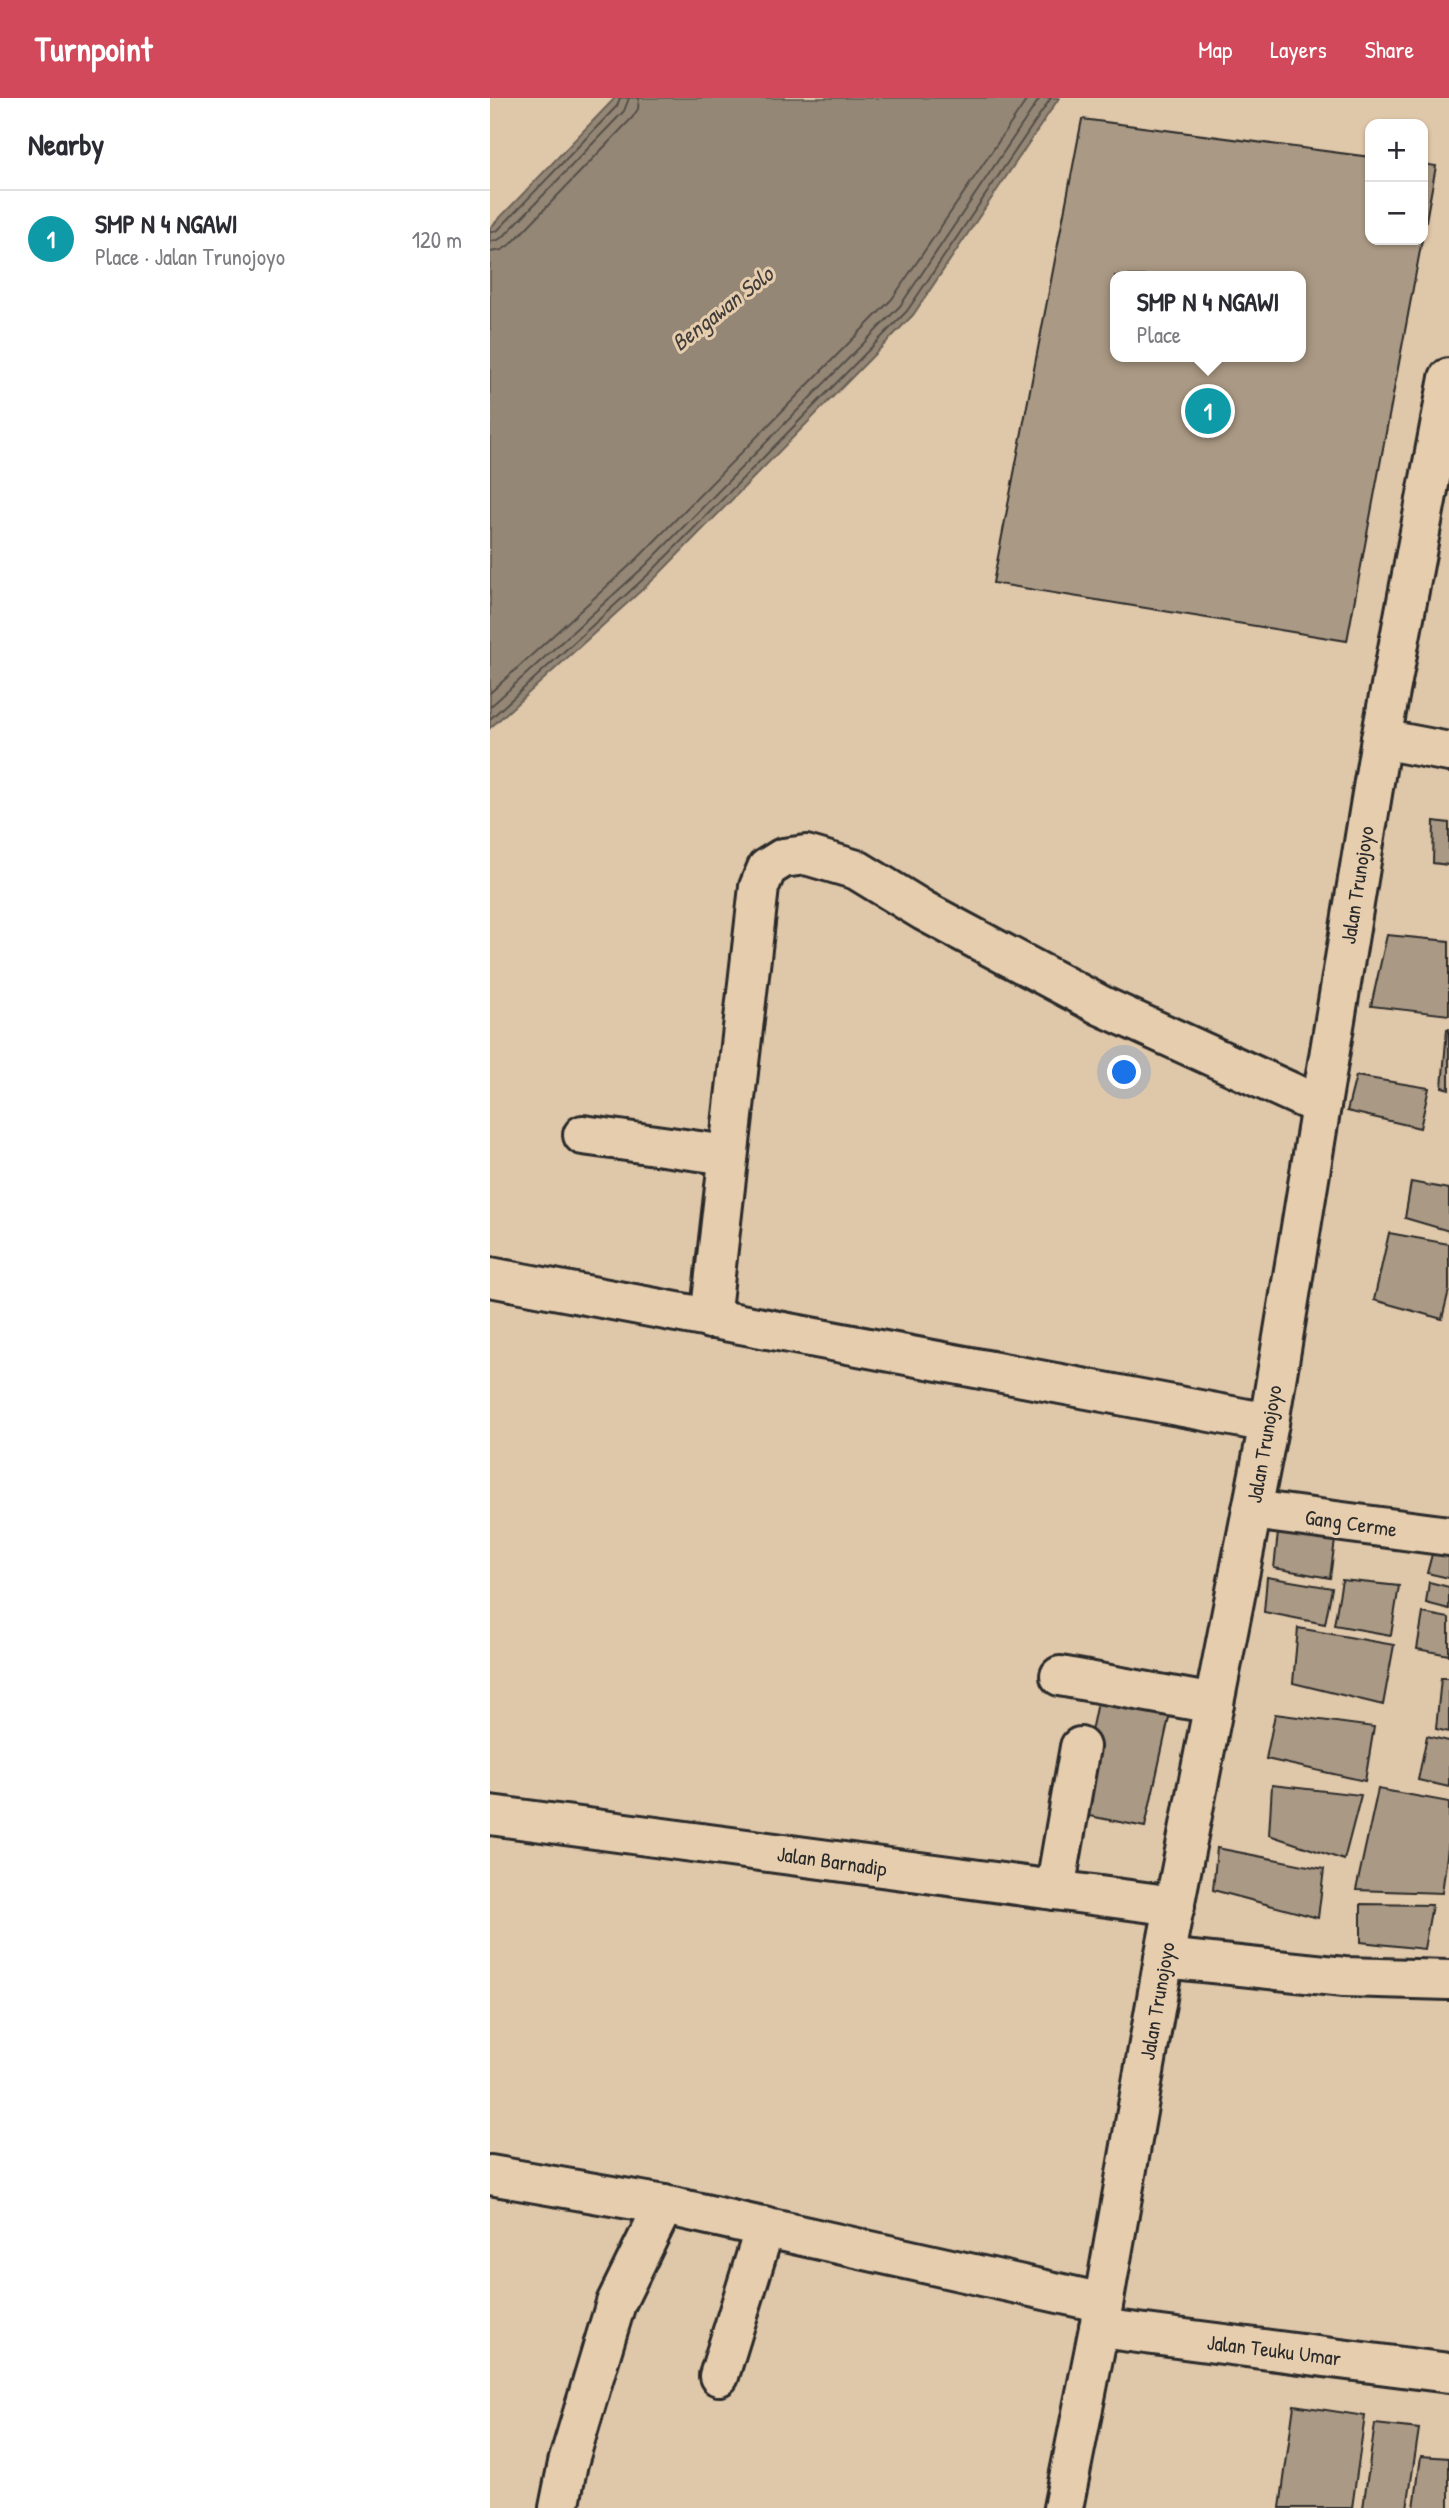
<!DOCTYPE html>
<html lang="en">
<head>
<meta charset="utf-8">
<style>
	body { margin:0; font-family:"Patrick Hand",sans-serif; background:#f2f2f3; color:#2b2b33 }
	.controls { position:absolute; right:21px; top:21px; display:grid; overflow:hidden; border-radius:14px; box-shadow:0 2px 5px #0004 }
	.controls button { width:63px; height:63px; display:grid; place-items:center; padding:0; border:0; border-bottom:2px solid #e1e1e2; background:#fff; color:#2b2b33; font:35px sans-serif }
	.you { position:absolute; left:635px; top:975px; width:24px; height:24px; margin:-18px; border:5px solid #fff; border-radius:50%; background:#1a73e8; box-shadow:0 0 0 10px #1a73e833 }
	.badge { display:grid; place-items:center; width:46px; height:46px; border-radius:50%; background:#d1495b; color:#fff; font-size:23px; font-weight:700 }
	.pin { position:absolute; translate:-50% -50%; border:4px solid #fff; box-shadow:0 2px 7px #0006 }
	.popup { position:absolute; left:620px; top:173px; width:196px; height:91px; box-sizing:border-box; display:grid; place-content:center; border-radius:14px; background:#fff; filter:drop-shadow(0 2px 5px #0005); font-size:23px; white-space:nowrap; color:#7c7c81 }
	.popup b { font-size:26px; color:#2b2b33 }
	.popup::after { content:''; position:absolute; left:50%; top:100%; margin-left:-14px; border:14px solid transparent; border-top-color:#fff }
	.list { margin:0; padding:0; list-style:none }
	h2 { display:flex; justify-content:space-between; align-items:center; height:91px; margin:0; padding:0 28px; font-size:30px }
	h2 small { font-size:23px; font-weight:400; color:#7c7c81 }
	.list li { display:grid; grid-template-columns:46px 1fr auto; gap:21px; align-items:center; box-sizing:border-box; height:98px; padding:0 28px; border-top:2px solid #e1e1e2 }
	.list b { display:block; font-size:26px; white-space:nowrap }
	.list p { margin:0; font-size:23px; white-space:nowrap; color:#7c7c81 }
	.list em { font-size:23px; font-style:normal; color:#7c7c81 }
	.map { position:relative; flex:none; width:959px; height:2410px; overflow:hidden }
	header { display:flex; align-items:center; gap:42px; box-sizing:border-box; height:98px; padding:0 35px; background:#d1495b; color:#fff }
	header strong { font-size:33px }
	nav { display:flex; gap:38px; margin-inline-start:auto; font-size:24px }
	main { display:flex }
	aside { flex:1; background:#fff }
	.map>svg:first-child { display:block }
	.water { fill:#958776; stroke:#6b6258; stroke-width:2 }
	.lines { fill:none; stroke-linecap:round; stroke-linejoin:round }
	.shore { stroke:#555049; stroke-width:2 }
	.building { fill:#aa9984; stroke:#2b2b2b; stroke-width:2; fill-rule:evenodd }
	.minor-casing { stroke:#2b2b2b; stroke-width:44 }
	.major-casing { stroke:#2b2b2b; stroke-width:44 }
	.minor { stroke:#e6cdae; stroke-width:38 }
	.major { stroke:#e6cdae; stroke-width:38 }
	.labels { text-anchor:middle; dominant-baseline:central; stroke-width:6; stroke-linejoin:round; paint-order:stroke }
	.street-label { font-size:21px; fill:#2b2b2b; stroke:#e6cdae }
	.water-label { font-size:23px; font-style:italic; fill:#403d3a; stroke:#e6cdae }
</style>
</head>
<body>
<header>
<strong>Turnpoint</strong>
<nav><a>Map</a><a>Layers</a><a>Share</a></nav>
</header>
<main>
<aside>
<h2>Nearby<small></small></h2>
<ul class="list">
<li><span class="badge" style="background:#0f9aa8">1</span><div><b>SMP N 4 NGAWI</b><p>Place · Jalan Trunojoyo</p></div><em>120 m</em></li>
</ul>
</aside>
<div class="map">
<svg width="959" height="2410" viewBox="0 0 959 2410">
	<rect width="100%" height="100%" fill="#dfc7a9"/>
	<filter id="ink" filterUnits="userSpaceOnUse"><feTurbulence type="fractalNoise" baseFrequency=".0143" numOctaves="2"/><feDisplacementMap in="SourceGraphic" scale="14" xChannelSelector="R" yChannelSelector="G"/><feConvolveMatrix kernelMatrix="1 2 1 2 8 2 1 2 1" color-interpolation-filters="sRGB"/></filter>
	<g filter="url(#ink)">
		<!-- water -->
		<polygon class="water" points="125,0 569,0 423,217 166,479 0,630 0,130"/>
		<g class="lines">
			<!-- shore -->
			<g class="shore">
				<polyline points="0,134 8,132 127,8 130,0"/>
				<polyline points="0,143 8,142 14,138 134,13 139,0"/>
				<polyline points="0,154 12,152 22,145 142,20 148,11 149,0"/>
				<polyline points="0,595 148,460 402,201 538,0"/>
				<polyline points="0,609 155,468 410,208 550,0"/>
				<polyline points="0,621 161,474 417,213 561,0"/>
			</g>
		</g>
		<!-- building -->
		<g class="building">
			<path d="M592,21L880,59V142H932L857,543L503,485ZM625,178H811V259H625Z"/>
			<polygon points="933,66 946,68 933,139"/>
			<polygon points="944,723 959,725 959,767 943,765"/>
			<polygon points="897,837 959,843 959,917 881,908"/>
			<polygon points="957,931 959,931 959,991 952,989"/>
			<polygon points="866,978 939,990 930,1030 857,1013"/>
			<polygon points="921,1084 959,1091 959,1133 915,1120"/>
			<polygon points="899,1135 959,1146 959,1192 952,1221 884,1202"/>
			<polygon points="788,1435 845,1442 840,1480 784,1470"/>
			<polygon points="945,1445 959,1448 959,1480 937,1475"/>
			<polygon points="777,1479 842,1490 835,1526 774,1514"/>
			<polygon points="852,1482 909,1488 901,1537 844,1527"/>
			<polygon points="939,1484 959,1489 959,1511 936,1505"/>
			<polygon points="933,1515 959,1520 959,1557 927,1551"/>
			<polygon points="808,1530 904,1547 893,1607 803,1585"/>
			<polygon points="951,1580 959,1580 959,1634 946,1631"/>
			<polygon points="610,1590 682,1606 655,1729 584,1715"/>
			<polygon points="785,1616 884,1629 875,1683 776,1661"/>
			<polygon points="937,1638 959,1643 959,1689 928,1682"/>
			<polygon points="782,1687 871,1697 854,1762 779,1737"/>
			<polygon points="888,1691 959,1704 959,1743 952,1795 866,1792"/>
			<polygon points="727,1750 834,1771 828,1820 723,1792"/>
			<polygon points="871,1806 942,1807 934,1851 871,1844"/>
			<polygon points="804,2307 875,2318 862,2410 790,2410"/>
			<polygon points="885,2326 929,2331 917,2410 873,2410"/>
			<polygon points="931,2358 959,2360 959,2410 924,2410"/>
		</g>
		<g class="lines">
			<defs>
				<g id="minor">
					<polyline points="891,641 959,654"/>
					<polyline points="93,1037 238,1057"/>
					<polyline points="0,1179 779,1325"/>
					<polyline points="220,1221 269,789 277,770 293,760 316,757 367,772 434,813 612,908 831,1008"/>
					<polyline points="762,1412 959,1438"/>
					<polyline points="570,1578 724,1606"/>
					<polyline points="0,1717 685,1808"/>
					<polyline points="565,1792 590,1649"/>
					<polyline points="674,1860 854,1879 959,1882"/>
					<polyline points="0,2077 174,2107 613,2205"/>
					<polyline points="229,2278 275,2129"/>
					<polyline points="69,2410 78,2365 126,2205 174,2107"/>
				</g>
				<g id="major">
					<polyline points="609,2230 959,2275"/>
					<polyline points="573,2410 609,2230 674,1860 779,1325 891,641 959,280"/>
				</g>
			</defs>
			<!-- minor casing -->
			<use href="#minor" class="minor-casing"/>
			<!-- major casing -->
			<use href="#major" class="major-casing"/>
			<!-- minor -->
			<use href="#minor" class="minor"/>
			<!-- major -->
			<use href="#major" class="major"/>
		</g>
	</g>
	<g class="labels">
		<!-- street labels -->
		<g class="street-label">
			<text transform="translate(867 787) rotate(-81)">Jalan Trunojoyo</text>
			<text transform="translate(774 1346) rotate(-80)">Jalan Trunojoyo</text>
			<text transform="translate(861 1425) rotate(8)">Gang Cerme</text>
			<text transform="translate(342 1763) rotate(8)">Jalan Barnadip</text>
			<text transform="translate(667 1903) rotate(-80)">Jalan Trunojoyo</text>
			<text transform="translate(784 2252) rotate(7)">Jalan Teuku Umar</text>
		</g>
		<!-- water labels -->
		<g class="water-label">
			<text transform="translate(232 210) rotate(-38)">Bengawan Solo</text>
		</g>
	</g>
</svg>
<div class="controls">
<button>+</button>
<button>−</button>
</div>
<div class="you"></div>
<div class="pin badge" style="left:718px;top:313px;background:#0f9aa8">1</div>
<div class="popup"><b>SMP N 4 NGAWI</b>Place</div>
</div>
</main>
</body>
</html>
